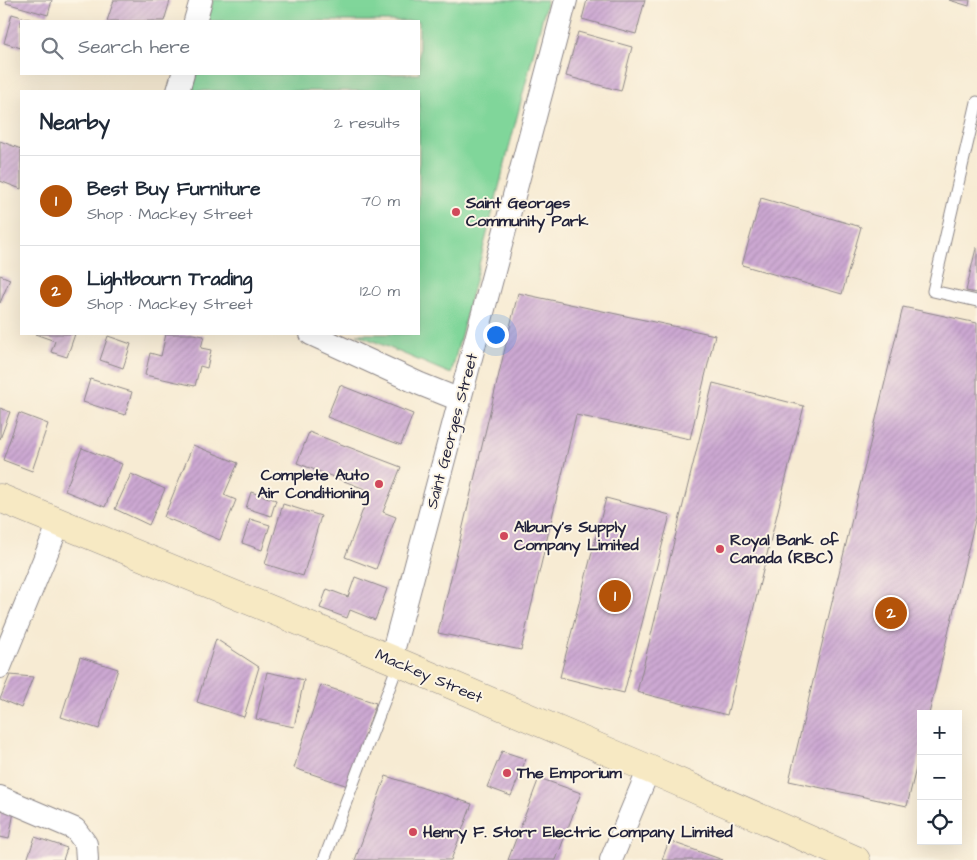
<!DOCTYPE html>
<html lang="en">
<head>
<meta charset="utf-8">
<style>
	body { margin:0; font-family:"Architects Daughter",sans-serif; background:#f6f6f7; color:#1f2937 }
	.controls { position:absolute; right:15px; bottom:15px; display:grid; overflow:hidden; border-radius:0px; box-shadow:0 5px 20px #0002 }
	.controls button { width:45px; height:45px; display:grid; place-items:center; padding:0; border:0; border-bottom:1px solid #e0e1e3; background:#fff; color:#1f2937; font:25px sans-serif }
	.you { position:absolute; left:495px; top:334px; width:18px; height:18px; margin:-12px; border:4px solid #fff; border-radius:50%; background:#1a73e8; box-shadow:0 0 0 8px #1a73e833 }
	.badge { display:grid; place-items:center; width:32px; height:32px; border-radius:50%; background:#b45309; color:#fff; font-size:16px; font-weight:700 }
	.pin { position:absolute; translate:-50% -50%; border:2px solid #fff; box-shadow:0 1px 5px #0006 }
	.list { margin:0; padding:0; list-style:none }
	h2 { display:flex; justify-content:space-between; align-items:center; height:65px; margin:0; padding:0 20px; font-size:21px }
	h2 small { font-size:16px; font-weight:400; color:#747a83 }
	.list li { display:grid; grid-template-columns:32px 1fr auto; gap:15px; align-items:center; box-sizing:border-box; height:90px; padding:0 20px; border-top:1px solid #e0e1e3 }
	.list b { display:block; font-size:19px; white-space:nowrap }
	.list p { margin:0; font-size:16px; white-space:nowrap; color:#747a83 }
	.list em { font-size:16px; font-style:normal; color:#747a83 }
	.icon { flex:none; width:28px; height:28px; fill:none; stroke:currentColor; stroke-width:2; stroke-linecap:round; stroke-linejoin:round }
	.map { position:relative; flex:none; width:977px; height:860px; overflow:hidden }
	.search { position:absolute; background:#fff; box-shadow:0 5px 20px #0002; left:20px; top:20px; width:400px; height:55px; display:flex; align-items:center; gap:12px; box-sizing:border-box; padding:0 18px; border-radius:0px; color:#747a83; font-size:19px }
	.panel { position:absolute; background:#fff; box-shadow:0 5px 20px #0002; left:20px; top:90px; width:400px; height:245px; border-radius:0px }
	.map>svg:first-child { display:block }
	.garden { fill:#80d69a; stroke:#517c6a }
	.building { fill:url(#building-hatch) }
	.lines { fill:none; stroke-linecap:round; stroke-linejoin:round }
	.service-casing { stroke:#8c8687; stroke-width:13 }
	.minor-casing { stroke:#8c8687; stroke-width:24 }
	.secondary-casing { stroke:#8c8687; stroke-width:29 }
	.service { stroke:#fff; stroke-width:11 }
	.minor { stroke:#fff; stroke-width:22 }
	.secondary { stroke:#f7e9c3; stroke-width:28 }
	.poi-dot { fill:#d1495b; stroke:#fcf5e5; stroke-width:2 }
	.labels { text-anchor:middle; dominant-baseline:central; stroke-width:4; stroke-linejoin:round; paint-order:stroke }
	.poi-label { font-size:16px; font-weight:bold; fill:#22223b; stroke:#fcf5e5; text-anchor:start }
	.street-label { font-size:16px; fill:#22223b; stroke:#fcf5e5 }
</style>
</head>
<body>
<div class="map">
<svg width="977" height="860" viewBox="0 0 977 860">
	<defs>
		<pattern id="building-hatch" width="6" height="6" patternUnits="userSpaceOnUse" patternTransform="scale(1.25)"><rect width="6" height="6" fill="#cca8d2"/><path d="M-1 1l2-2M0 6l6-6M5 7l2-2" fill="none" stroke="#af90b5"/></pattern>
	</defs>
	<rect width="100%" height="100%" fill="#fcf5e5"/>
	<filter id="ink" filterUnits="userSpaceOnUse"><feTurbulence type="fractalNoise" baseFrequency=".02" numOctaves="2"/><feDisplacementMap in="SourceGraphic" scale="10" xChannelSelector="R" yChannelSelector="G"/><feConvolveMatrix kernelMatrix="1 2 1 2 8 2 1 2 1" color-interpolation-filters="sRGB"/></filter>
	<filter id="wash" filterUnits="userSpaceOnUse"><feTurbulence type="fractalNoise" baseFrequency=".0096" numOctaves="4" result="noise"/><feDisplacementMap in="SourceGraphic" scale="20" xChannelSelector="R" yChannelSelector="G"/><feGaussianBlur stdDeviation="1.12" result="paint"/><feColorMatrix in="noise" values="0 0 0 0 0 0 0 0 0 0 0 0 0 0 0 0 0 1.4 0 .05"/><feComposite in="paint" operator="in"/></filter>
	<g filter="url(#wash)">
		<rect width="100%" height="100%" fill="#f7ebd3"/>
		<!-- garden -->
		<polygon class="garden" points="213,0 547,0 451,374 357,334 419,334 419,91 192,91 196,74 419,74 419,21 208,21"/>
		<g id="blocks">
			<!-- building -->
			<g class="building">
				<polygon points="7,0 52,0 48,15 6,3"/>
				<polygon points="114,0 168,0 170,1 164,21 107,21"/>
				<polygon points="587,0 645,0 636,34 582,19"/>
				<polygon points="949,0 970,0 969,6"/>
				<polygon points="12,14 36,21 21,21 21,48 4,43"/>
				<polygon points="578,32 632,47 621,91 566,76"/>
				<polygon points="0,141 21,149 21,189 0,181"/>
				<polygon points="761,198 861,227 842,294 742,265"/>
				<polygon points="976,248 977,248 977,293 966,291"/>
				<polygon points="0,275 10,279 0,303"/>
				<polygon points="518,293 715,335 690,439 576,415 521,650 438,633"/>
				<polygon points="903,307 977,323 977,512 929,714 921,714 921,747 907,806 789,781"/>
				<polygon points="35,334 75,334 67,357 51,352 55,341"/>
				<polygon points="166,334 193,334 204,336 201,348 211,350 207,368 200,366 195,386 145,375 150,353 161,356"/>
				<polygon points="108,336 131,344 123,368 100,360"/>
				<polygon points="90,379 132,392 125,415 83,402"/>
				<polygon points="713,383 804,406 727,715 637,692"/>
				<polygon points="340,385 413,414 401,445 327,417"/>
				<polygon points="0,408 10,412 0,439"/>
				<polygon points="19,413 48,424 32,471 3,460"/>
				<polygon points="309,432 401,467 383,512 396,517 376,569 345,557 370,491 297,463"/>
				<polygon points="193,445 238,463 224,495 236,500 220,540 164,517"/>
				<polygon points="82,448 122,464 105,507 65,491"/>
				<polygon points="131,474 165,489 149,525 115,509"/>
				<polygon points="251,492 276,500 271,516 246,508"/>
				<polygon points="606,498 670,515 624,693 560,677"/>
				<polygon points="283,504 321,516 303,576 265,564"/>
				<polygon points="250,519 270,525 262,550 242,543"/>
				<polygon points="355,577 387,589 375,620 350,610 347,618 320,608 327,589 348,597"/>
				<polygon points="216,639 259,667 244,717 197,702"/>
				<polygon points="80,657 118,669 99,729 61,717"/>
				<polygon points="267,672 304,680 294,727 256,719"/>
				<polygon points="10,675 33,677 21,708 0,699"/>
				<polygon points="321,685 376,703 348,786 294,768"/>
				<polygon points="502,751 526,759 511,796 487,787"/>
				<polygon points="386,776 472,804 451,860 355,860"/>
				<polygon points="539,778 581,793 556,860 508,860"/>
				<polygon points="0,803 15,806 9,839 0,837"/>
				<polygon points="35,837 67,848 63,860 27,860"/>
				<polygon points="669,841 723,860 662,860"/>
			</g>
		</g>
	</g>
	<g filter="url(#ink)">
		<use href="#blocks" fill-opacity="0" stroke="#8c8687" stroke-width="1"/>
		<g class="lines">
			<defs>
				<g id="service">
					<polyline points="977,102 933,291 977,301"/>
					<polyline points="324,860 399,662"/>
				</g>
				<g id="minor">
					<polyline points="195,21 201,0"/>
					<polyline points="178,91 183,74"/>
					<polyline points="311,334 420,384 460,400"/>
					<polyline points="391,659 566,0"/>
					<polyline points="0,667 59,523"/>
					<polyline points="0,797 75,829 86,844 87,860"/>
					<polyline points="611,860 649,769"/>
				</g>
				<polyline id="secondary" points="0,498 391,659 649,769 856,860"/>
			</defs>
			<!-- service casing -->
			<use href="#service" class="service-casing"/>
			<!-- minor casing -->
			<use href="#minor" class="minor-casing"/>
			<!-- secondary casing -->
			<use href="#secondary" class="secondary-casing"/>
			<!-- service -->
			<use href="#service" class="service"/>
			<!-- minor -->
			<use href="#minor" class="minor"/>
			<!-- secondary -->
			<use href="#secondary" class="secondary"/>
		</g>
	</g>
	<!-- markers -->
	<g class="poi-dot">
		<circle cx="456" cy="212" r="5"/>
		<circle cx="379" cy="484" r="5"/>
		<circle cx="504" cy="536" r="5"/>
		<circle cx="720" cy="549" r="5"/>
		<circle cx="507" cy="773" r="5"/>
		<circle cx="413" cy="832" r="5"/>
	</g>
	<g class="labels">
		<!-- poi labels -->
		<g class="poi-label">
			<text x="466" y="203">Saint Georges<tspan x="466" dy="18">Community Park</tspan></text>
			<text x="369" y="475" text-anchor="end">Complete Auto<tspan x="369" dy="18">Air Conditioning</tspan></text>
			<text x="514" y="527">Albury's Supply<tspan x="514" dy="18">Company Limited</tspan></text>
			<text x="730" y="540">Royal Bank of<tspan x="730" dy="18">Canada (RBC)</tspan></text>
			<text x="517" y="773">The Emporium</text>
			<text x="423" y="832">Henry F. Storr Electric Company Limited</text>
		</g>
		<!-- street labels -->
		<g class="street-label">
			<text transform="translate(452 431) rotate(-75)">Saint Georges Street</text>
			<text transform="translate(429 676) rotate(23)">Mackey Street</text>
		</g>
	</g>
</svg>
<div class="controls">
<button>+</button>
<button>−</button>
<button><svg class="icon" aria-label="locate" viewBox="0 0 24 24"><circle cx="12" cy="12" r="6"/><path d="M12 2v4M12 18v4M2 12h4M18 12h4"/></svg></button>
</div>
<div class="you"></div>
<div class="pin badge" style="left:615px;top:596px">1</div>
<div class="pin badge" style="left:891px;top:613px">2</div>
<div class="search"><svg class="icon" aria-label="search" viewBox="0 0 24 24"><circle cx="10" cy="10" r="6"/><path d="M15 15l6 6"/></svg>Search here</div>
<section class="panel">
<h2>Nearby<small>2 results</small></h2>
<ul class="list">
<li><span class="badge">1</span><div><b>Best Buy Furniture</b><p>Shop · Mackey Street</p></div><em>70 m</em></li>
<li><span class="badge">2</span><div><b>Lightbourn Trading</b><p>Shop · Mackey Street</p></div><em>120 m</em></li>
</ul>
</section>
</div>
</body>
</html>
